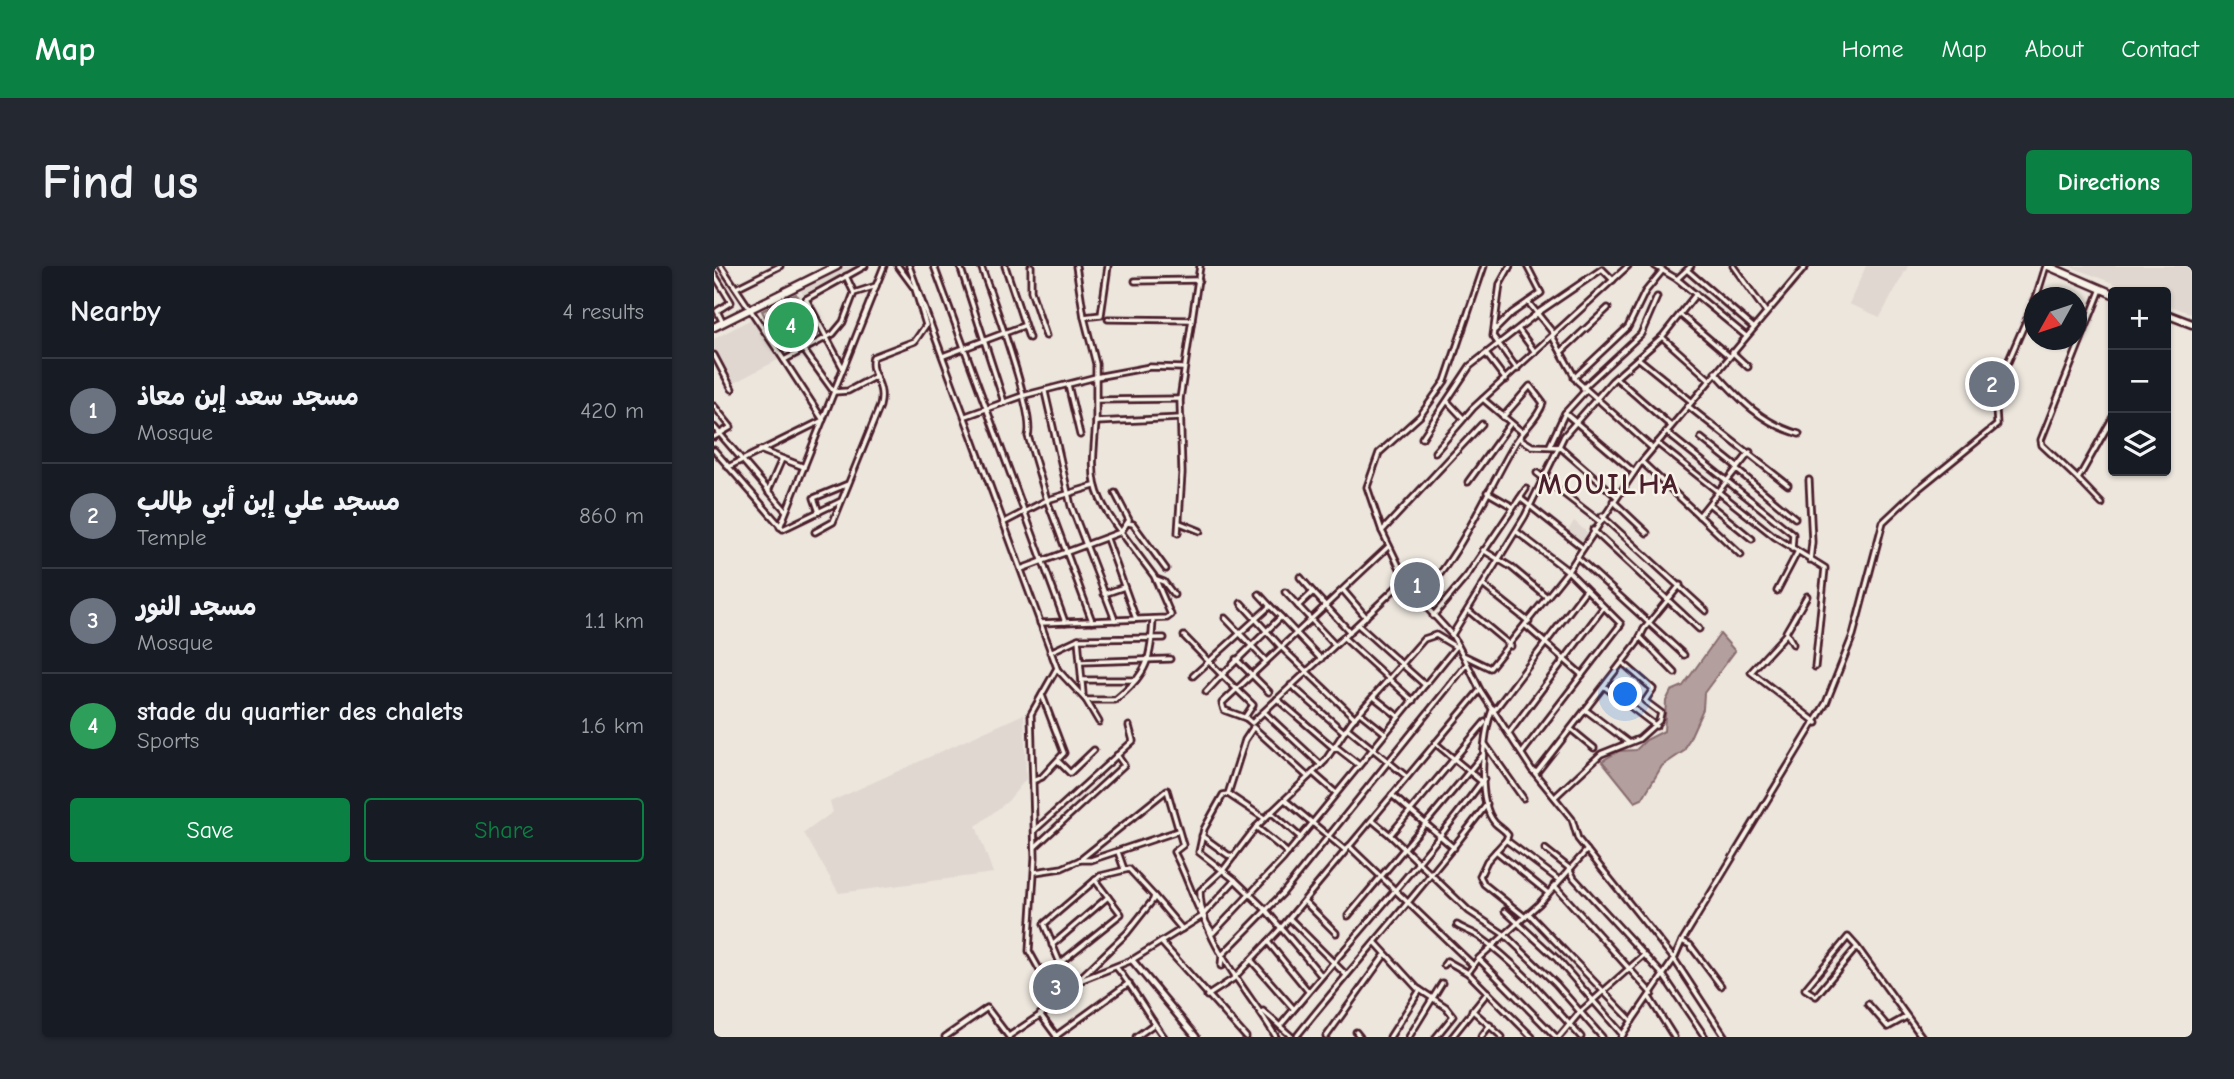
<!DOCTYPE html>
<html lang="en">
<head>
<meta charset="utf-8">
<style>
	body { margin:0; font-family:"Comic Neue","Playpen Sans Arabic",sans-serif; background:#242831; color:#f1f3f6 }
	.controls { position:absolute; right:21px; top:21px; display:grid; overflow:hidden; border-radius:7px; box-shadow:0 2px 5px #0004 }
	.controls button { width:63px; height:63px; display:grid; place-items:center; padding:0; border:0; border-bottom:2px solid #363941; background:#171b24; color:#f1f3f6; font:35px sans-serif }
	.compass { position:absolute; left:1310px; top:21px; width:63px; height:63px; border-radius:50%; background:#171b24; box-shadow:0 2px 5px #0004; rotate:230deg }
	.you { position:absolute; left:912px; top:429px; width:24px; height:24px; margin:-18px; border:5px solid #fff; border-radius:50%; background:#1a73e8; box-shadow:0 0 0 10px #1a73e833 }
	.badge { display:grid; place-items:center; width:46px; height:46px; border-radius:50%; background:#0b8043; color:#fff; font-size:23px; font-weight:700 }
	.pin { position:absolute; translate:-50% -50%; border:4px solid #fff; box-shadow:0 2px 7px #0006 }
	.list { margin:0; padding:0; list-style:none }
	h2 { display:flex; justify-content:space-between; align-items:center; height:91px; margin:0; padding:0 28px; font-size:30px }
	h2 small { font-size:23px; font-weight:400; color:#9ea1a6 }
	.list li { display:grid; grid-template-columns:46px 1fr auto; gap:21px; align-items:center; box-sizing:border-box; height:105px; padding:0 28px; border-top:2px solid #363941 }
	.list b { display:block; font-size:26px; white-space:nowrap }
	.list p { margin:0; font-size:23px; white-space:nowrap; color:#9ea1a6 }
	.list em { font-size:23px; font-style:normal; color:#9ea1a6 }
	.actions { display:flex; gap:14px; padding:21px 28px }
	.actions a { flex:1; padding:16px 0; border:2px solid #0b8043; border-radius:7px; text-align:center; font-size:24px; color:#0b8043 }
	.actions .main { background:#0b8043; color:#fff }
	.icon { flex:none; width:38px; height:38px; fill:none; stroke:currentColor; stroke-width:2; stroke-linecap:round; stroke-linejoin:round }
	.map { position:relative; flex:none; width:1478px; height:771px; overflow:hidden; border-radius:7px }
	header { display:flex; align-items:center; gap:42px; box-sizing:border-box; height:98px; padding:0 35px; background:#0b8043; color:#fff }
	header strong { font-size:33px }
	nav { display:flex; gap:38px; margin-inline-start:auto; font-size:24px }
	.intro { display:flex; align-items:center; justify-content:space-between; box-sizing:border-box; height:168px; padding:0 42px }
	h1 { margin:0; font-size:49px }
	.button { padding:18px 32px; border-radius:7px; background:#0b8043; color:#fff; font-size:24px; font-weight:700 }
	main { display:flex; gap:42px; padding:0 42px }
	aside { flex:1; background:#171b24; border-radius:7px; box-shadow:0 2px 5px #0004 }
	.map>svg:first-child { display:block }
	.built { fill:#e0d7d0 }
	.green { fill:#d5c9c2; stroke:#907476; stroke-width:2 }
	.water { fill:#b39f9d; stroke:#896c6f; stroke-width:2 }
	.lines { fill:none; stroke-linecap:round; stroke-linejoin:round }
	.minor-casing { stroke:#4a1f2b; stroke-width:9 }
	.tertiary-casing { stroke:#4a1f2b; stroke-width:10 }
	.primary-casing { stroke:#4a1f2b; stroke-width:11 }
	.minor { stroke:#f7f3e8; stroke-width:3.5 }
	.tertiary { stroke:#f7f3e8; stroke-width:4.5 }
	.primary { stroke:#f7f3e8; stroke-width:6 }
	.labels { text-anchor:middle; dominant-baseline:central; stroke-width:5; stroke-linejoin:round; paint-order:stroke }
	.district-label { font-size:30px; font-weight:bold; letter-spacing:2px; fill:#4a1f2b; stroke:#f7f3e8 }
</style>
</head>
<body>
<header>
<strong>Map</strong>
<nav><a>Home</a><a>Map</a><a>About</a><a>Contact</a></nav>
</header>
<div class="intro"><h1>Find us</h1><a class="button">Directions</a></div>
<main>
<aside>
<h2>Nearby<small>4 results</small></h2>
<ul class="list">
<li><span class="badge" style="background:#6b7280">1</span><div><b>مسجد سعد إبن معاذ</b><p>Mosque</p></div><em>420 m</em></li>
<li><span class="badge" style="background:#6b7280">2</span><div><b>مسجد علي إبن أبي طالب</b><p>Temple</p></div><em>860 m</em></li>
<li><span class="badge" style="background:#6b7280">3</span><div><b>مسجد النور</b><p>Mosque</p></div><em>1.1 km</em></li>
<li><span class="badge" style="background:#2e9e5b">4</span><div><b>stade du quartier des chalets</b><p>Sports</p></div><em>1.6 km</em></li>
</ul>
<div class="actions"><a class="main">Save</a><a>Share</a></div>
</aside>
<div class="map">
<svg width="1478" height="771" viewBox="0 0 1478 771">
	<rect width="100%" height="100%" fill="#ece6dd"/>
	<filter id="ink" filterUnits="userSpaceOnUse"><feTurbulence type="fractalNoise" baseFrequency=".0143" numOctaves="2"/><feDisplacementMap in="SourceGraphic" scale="14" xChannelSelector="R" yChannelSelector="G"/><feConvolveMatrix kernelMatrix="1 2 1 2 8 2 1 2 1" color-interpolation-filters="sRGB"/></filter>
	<g filter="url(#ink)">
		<!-- built -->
		<g class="built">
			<polygon points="128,0 151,0 92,33 85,22"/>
			<polygon points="1152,0 1194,0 1166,51 1135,38"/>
			<polygon points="1355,0 1478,0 1478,48 1452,38 1452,26 1422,26"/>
			<polygon points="45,49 71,90 18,118 0,87 0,73"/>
			<polygon points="860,255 875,268 869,278 854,265"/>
			<polygon points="310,448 312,513 294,535 262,560 279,607 125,627 90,567 119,546 116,536"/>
		</g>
		<!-- green -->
		<polygon class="green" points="82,28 105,73 71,90 48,45"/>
		<!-- water -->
		<polygon class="water" points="1006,368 1021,385 990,427 989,443 970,485 948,500 928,533 921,536 888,495 905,485 922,484 932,474 950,465 952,435 957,425 969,420"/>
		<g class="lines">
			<defs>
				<g id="minor">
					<polyline points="7,0 70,94"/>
					<polyline points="195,0 343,402 317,448 321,591 315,685 344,737"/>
					<polyline points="220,0 351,356"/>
					<polyline points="246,0 290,136"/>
					<path d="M267,0C277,28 322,149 314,170L333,234L378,355"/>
					<polyline points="291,0 315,72"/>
					<polyline points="317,0 317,25 332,70"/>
					<polyline points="362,0 370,51 387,49 394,0"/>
					<polyline points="770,0 731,115 706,150 665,187 653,221 668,265 696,323 738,369 749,389 776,402 854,305 925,199 1092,0"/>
					<polyline points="796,0 786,18 779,70 803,103"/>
					<polyline points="941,0 963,13 1032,70"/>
					<polyline points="1019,0 1052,46"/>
					<polyline points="973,4 1039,61"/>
					<polyline points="0,8 17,36 3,45 9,57"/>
					<polyline points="132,10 140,27"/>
					<polyline points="963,13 977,0"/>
					<polyline points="421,15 485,14"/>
					<polyline points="24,21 66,0"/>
					<polyline points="1322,32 1332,0"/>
					<polyline points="92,33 129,102"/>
					<polyline points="92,33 151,0"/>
					<polyline points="814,36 840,68"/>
					<polyline points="967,49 1015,90"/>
					<polyline points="370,51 382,98 382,111 436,101 469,102"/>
					<polyline points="394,53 478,54"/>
					<polyline points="804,63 821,86"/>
					<polyline points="781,64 798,47 827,27 813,0"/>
					<polyline points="838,70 863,115 938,182"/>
					<polyline points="948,71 995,113"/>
					<polyline points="89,83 120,126 134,125 162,110"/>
					<polyline points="847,86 894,42"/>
					<polyline points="1018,86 1034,101"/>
					<polyline points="0,89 18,123"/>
					<polyline points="773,89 792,114"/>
					<polyline points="229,90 309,60"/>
					<polyline points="925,93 977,135"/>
					<path d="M1001,106C1027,135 1048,157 1085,168"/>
					<polyline points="860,112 914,61 931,26 949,4"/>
					<polyline points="902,112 957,160"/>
					<polyline points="354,119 366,169"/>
					<polyline points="869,122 927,68 943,31"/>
					<polyline points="872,124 851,147 920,206"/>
					<polyline points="331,126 357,240 401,354"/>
					<polyline points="769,133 808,166"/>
					<polyline points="384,134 466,133"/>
					<polyline points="734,136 749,152"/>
					<polyline points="0,140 17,161 0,171"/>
					<polyline points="974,140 1074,219"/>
					<polyline points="252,150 308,130 382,111 382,156 467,152"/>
					<path d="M382,156C378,208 374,224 407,266L415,254L401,227"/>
					<polyline points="0,161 72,245"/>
					<polyline points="952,166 1079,268 1078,283"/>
					<polyline points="708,172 756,100 825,46 888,3 899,14"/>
					<polyline points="805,172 818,180 846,181 902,230"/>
					<polyline points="987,172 1023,201"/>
					<polyline points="943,177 1061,271 1111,302 1101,401"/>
					<polyline points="836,179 851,147"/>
					<polyline points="0,184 69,263 127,235"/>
					<polyline points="46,184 90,201"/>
					<polyline points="721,186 759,142 914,0"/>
					<polyline points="928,196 1027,289"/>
					<polyline points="14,201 109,154 70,94 119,68 129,56 140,27 162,20"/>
					<polyline points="1023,204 1081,252"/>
					<polyline points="823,207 885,255"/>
					<polyline points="1364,213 1328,179 1327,174 1387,23"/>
					<polyline points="1095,214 1098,276 1096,294"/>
					<polyline points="754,216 797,157"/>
					<polyline points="54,225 68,193"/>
					<polyline points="773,226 799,241"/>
					<polyline points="806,232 869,282"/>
					<polyline points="899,235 933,267"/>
					<polyline points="995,238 1038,273"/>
					<polyline points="1388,238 1364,213 1399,151"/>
					<polyline points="105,246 100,232 134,218"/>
					<polyline points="888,250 992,345"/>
					<polyline points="985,250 1036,186"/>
					<polyline points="289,257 333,234 380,220"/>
					<polyline points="414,257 419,258 452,303"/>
					<polyline points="466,257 486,265"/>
					<polyline points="66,261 170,0"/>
					<polyline points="879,264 985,363"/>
					<polyline points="668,265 768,158"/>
					<path d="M101,266L119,256L166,140C172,116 154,109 159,91L201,75L212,59L201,23L184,0"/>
					<polyline points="803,266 854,305 907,358 808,487"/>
					<polyline points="464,267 468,207 466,133 486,0"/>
					<polyline points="393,273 422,353"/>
					<polyline points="769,284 797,301 833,331"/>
					<polyline points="863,291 970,389"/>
					<polyline points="307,303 407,266 440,310 457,349 453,352 326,357"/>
					<polyline points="586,311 599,326"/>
					<polyline points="442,313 450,316 460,329"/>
					<polyline points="770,320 815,356"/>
					<polyline points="629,324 652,351"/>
					<polyline points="1063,325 1083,287"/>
					<polyline points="571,326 621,379"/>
					<polyline points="390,328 410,321"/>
					<polyline points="545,328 556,340"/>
					<path d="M704,331C742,301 775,220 802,176C810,163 825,151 829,137L816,120L789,151"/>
					<polyline points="527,337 567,381 641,452"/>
					<polyline points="584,340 599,326 636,366"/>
					<polyline points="755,345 797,380"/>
					<polyline points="719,350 753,310 812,223"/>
					<polyline points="511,352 552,395"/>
					<polyline points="644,359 711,419"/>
					<polyline points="812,360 868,409"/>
					<polyline points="1072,368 1037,406 1103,457"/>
					<polyline points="738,369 811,250 850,170 898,115 948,71 982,28"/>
					<polyline points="470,370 508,409 492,426"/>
					<polyline points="629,371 699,435"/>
					<polyline points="926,371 961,407"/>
					<polyline points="364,373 369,428"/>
					<polyline points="1079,378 1072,366 1093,330"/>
					<polyline points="336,386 364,373 450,372"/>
					<polyline points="749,389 766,424 818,504 823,506 923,377 930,363 966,319"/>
					<polyline points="522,393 555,426"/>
					<path d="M607,393L567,351L508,409L539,439L531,451L538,457C588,409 641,362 691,313"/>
					<polyline points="367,396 456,393"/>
					<polyline points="343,403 372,434 385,456"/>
					<polyline points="479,410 556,340 567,351"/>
					<polyline points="368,414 422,414"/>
					<polyline points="577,419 630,466"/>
					<polyline points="891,421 942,460"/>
					<polyline points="661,432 685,451"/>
					<polyline points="563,433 621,483"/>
					<path d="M372,434H401C434,408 437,393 439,353"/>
					<path d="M779,442C768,467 762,536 781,557C786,562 790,563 794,569L792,574L845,614"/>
					<polyline points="780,445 871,325"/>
					<polyline points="873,445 914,476"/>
					<polyline points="550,446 607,499"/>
					<polyline points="646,447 671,467"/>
					<polyline points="532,452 510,444 508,437 675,280"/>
					<polyline points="539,461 594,511"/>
					<polyline points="633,462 693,511"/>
					<polyline points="858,464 880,482"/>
					<polyline points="795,467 889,342"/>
					<polyline points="721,477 768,516"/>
					<polyline points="771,478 809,532"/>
					<polyline points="622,481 645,499"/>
					<polyline points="344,495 356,507 380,484"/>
					<polyline points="819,505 858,553 864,573 960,693 1011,771"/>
					<polyline points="599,507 622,527"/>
					<polyline points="321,514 328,511 350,487 328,429"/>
					<polyline points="514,528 550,552"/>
					<polyline points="678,529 740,582"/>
					<polyline points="841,531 887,488 925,473 945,455 947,447 931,435 939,423 909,397"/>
					<polyline points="571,534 631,584"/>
					<polyline points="557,546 586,571"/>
					<polyline points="658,554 676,569 771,456"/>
					<polyline points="542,561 574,587"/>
					<polyline points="321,564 419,475 415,460"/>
					<polyline points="676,569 755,645 791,669 842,718 888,771"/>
					<polyline points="488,570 514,589 520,590"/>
					<polyline points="792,574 773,595 766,610 770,618 811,651"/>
					<polyline points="635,580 759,699"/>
					<polyline points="321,581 410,499 403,489"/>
					<polyline points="831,583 855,602 860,612 949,709 991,771"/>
					<polyline points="782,585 834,627"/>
					<polyline points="404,586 410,603"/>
					<polyline points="366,594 377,594 464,565"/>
					<path d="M321,606L348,602L366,594L453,524L469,579L460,586C475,613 481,643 499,667L569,593L742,381L722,369L710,373L637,456L611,495L542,561L510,603L486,625C486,675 538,729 562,771"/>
					<polyline points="521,614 485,586 490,563 509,529 514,528 531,474 539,462"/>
					<polyline points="840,619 938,728"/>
					<polyline points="440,630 468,663"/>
					<polyline points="590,635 622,667"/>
					<polyline points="791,645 843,693 909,769"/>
					<polyline points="815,648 918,755"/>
					<polyline points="634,650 768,490"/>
					<polyline points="576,653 631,708"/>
					<path d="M743,659C750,664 760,666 767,672C805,699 836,737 867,771"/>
					<polyline points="968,675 976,679 1007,720"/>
					<polyline points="447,676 532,771"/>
					<polyline points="554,676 594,725"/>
					<polyline points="661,676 703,722 732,741 739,750 722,771"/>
					<polyline points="338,679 394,631"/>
					<polyline points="1143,681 1102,730 1091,723 1134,671 1143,681 1208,771"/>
					<polyline points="765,693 842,771"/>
					<polyline points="537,694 579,742"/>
					<polyline points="346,697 407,648 381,614"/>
					<polyline points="730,699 733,695 754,707"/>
					<polyline points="507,700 508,689 569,627 752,399"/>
					<path d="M403,702C421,724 433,748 450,771"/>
					<polyline points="360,717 346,697 330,658 386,610 415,603 440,630 439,634 413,667 363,715"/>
					<polyline points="493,730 519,713 567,662 766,424"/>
					<polyline points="935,731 960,771"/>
					<polyline points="1154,738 1174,761 1192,751"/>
					<polyline points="758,744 788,771"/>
					<polyline points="549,745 578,771"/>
					<polyline points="326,748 343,771"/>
					<path d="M566,760C634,678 707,598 770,513"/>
					<polyline points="642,766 646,771"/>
					<polyline points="295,770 344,737 360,717 418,694 487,651 521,614 551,643 606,708"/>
					<polyline points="342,770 415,717"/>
					<polyline points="231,771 273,742 295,771"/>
					<polyline points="422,771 440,758"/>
					<path d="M582,771C645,692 713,618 773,538"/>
					<polyline points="612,771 670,690"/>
					<polyline points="676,771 706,724"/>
					<polyline points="695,771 728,717"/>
					<polyline points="738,771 774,726"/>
					<polyline points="767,771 776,759"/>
					<polyline points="818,771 754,707 765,692 825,638 873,584"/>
					<polyline points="845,771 866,746 929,690"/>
					<polyline points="907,771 960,693 968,675 1112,437 1139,369 1169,256 1203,224 1283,159 1281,126 1321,34"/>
				</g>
				<polyline id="tertiary" points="418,694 482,771"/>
				<g id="primary">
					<polyline points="1334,0 1399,28"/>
					<polyline points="1452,48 1478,58"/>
					<polyline points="0,61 123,0"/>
				</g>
			</defs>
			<!-- minor casing -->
			<use href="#minor" class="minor-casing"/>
			<!-- tertiary casing -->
			<use href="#tertiary" class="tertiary-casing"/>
			<!-- primary casing -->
			<use href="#primary" class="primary-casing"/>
			<!-- minor -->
			<use href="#minor" class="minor"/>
			<!-- tertiary -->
			<use href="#tertiary" class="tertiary"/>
			<!-- primary -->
			<use href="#primary" class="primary"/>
		</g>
	</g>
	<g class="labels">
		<!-- district labels -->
		<g class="district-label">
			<text x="895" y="218">MOUILHA</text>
		</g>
	</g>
</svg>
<div class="controls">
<button>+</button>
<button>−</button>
<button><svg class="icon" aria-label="layers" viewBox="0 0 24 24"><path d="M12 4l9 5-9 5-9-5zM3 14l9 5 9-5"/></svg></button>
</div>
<svg class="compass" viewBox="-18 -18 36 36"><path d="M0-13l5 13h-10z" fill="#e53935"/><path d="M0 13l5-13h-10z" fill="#9ea1a6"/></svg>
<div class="you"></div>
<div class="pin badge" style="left:703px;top:319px;background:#6b7280">1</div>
<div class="pin badge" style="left:1278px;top:118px;background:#6b7280">2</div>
<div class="pin badge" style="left:342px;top:721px;background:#6b7280">3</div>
<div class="pin badge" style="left:77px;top:59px;background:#2e9e5b">4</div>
</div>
</main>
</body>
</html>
